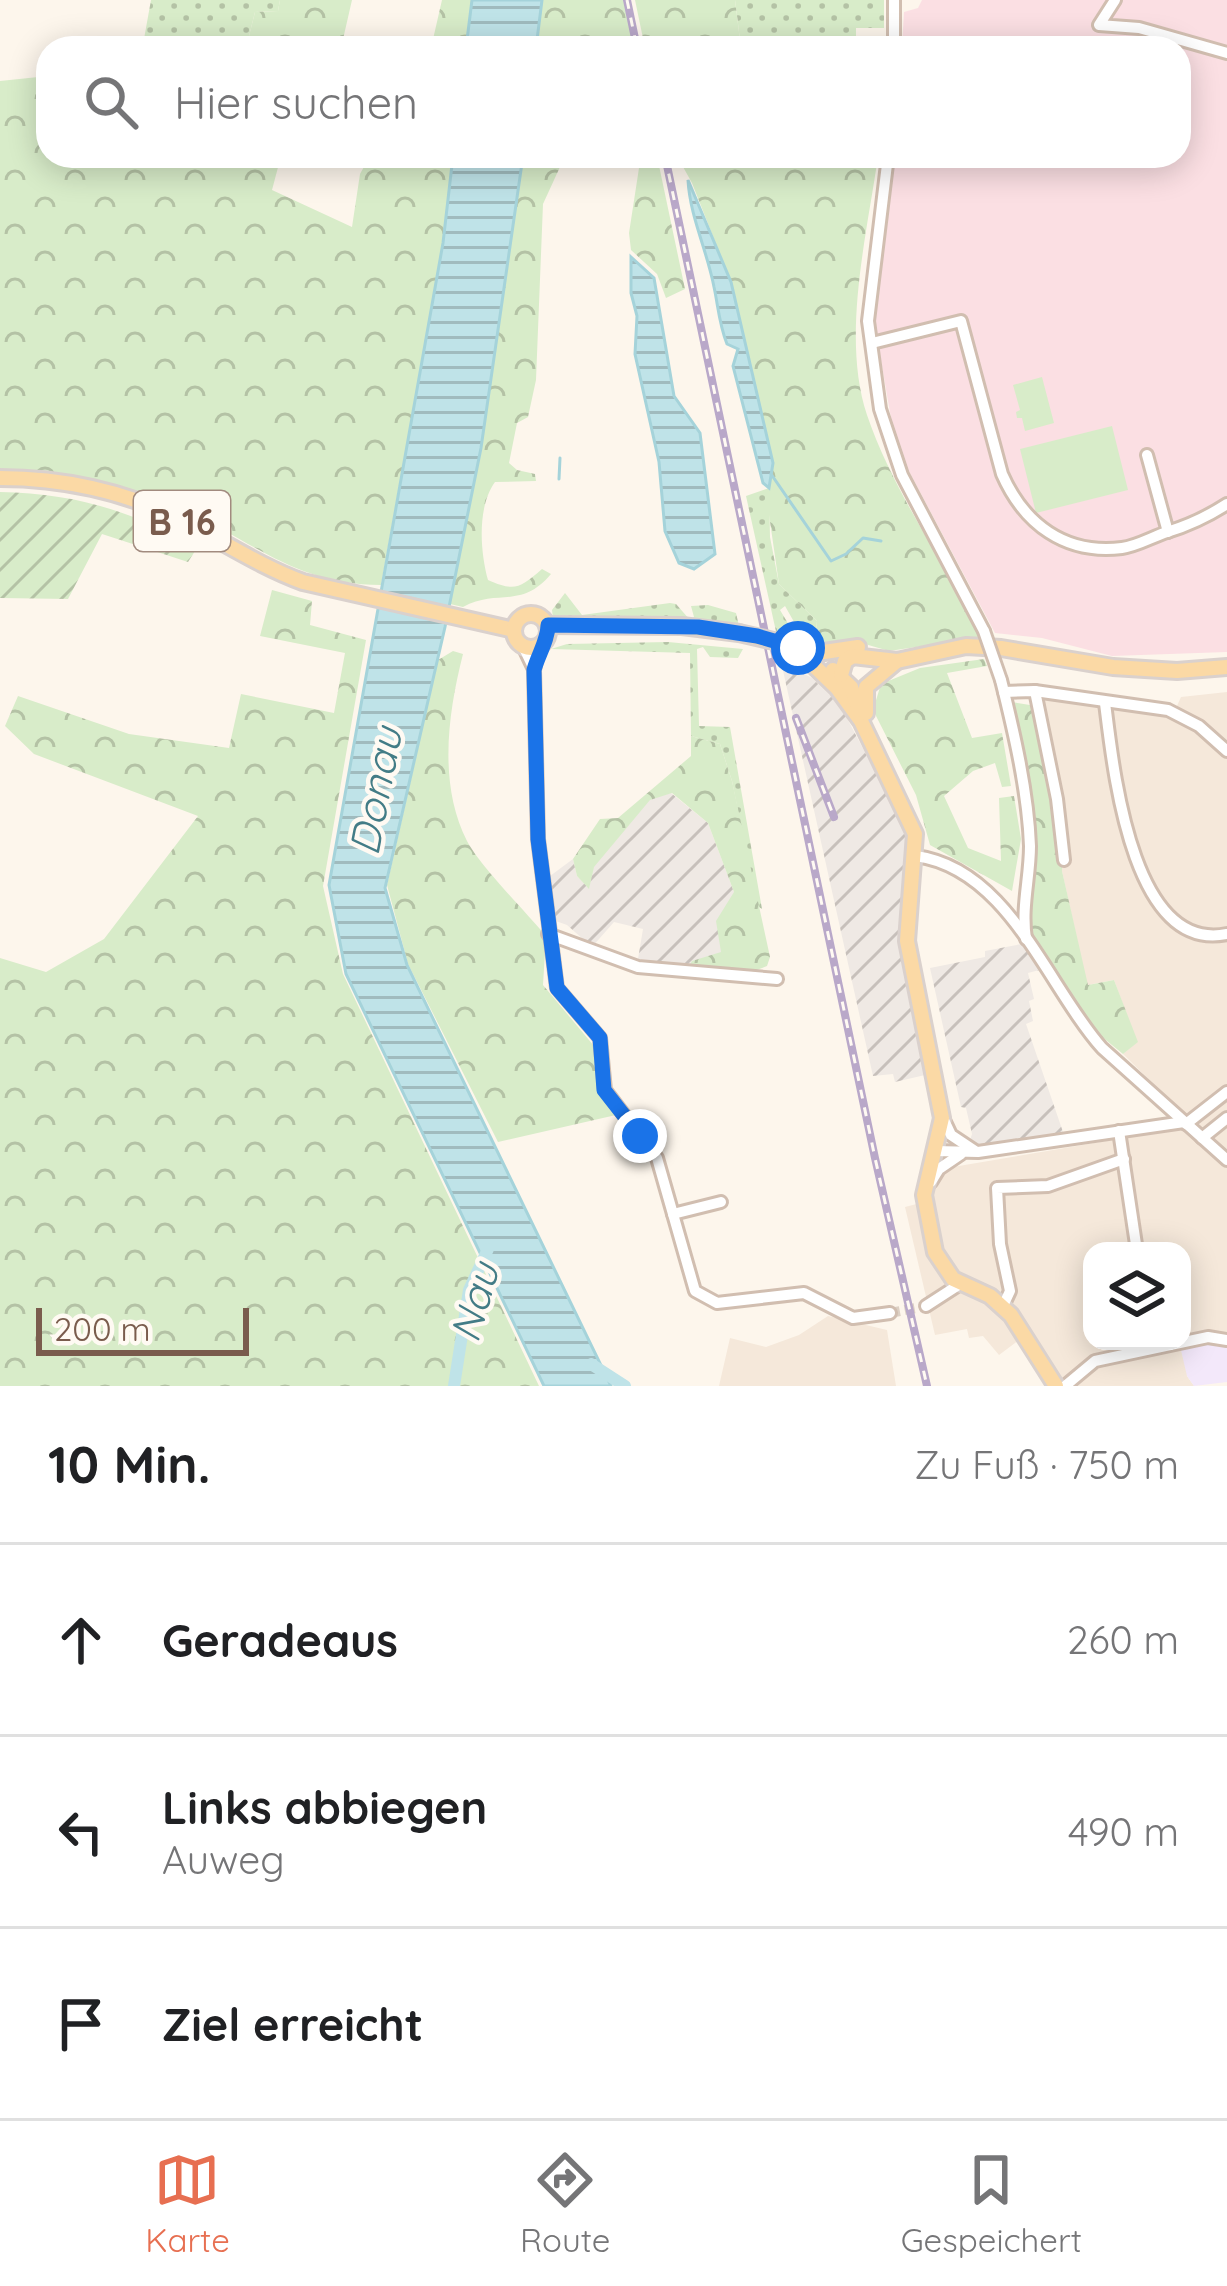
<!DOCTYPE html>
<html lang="de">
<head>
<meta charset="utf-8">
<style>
	body { margin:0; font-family:Quicksand,sans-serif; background:#f6f6f6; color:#202124 }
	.controls { position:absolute; right:36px; bottom:36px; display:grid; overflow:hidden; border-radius:24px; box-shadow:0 6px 30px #0003 }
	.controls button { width:108px; height:108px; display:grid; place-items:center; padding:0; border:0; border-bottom:3px solid #e0e0e0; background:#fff; color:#202124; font:60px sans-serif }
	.scale { position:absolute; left:36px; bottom:30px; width:213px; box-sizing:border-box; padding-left:12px; border:6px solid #7a5c4d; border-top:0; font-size:33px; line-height:42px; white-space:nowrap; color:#7a5c4d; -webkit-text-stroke:9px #fffaf3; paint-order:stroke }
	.stop { position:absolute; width:36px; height:36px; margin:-27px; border:9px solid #1a73e8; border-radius:50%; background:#fff }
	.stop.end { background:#1a73e8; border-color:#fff; box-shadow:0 3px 12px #0008 }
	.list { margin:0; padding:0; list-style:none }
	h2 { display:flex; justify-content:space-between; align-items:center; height:156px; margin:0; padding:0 48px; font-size:51px }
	h2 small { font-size:39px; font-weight:400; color:#757577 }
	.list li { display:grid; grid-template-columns:78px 1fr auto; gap:36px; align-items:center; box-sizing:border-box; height:192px; padding:0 48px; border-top:3px solid #e0e0e0 }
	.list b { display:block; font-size:45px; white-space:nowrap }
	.list p { margin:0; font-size:39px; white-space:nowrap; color:#757577 }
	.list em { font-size:39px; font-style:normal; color:#757577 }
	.icon { flex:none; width:66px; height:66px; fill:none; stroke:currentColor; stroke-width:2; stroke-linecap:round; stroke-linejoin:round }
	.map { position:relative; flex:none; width:1227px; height:1386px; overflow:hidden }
	.search { position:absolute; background:#fff; box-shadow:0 6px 30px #0003; left:36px; right:36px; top:36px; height:132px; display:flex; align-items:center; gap:30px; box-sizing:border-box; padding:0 42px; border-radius:36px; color:#757577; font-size:45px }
	.sheet { height:732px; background:#fff }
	nav { display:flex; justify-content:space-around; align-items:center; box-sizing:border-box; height:168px; border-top:3px solid #e0e0e0; background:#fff; font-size:33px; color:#757577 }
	nav a { display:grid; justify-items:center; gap:6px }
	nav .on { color:#e76f51 }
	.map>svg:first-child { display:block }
	.residential { fill:#f5e8da; fill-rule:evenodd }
	.industrial { fill:url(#industrial-furrows) }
	.education { fill:#f3e8fa }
	.medical { fill:#fbdfe3 }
	.grass { fill:url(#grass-dots) }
	.forest { fill:url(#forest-crowns) }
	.garden { fill:url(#garden-furrows) }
	.pitch { fill:#d8ecc9 }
	.water { fill:url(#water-rules); stroke:#a5d3da; stroke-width:3 }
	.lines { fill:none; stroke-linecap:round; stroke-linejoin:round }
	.stream { stroke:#a5d3da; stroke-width:3 }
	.river { stroke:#bfe3e8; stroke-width:12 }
	.minor-tunnel { stroke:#dcd0c4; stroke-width:10; stroke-dasharray:10 5; stroke-linecap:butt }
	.minor-casing { stroke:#d1beb0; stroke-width:16 }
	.major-casing { stroke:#dad1cd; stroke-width:20 }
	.minor { stroke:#fff; stroke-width:10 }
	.major { stroke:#fbd9a5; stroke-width:14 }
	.rail-casing { stroke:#b9a8c9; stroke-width:8 }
	.rail { stroke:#fffaf3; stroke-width:3; stroke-dasharray:9; stroke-linecap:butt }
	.minor-bridge-casing { stroke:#d1beb0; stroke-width:16; stroke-linecap:butt }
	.major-bridge-casing { stroke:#dad1cd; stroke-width:20; stroke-linecap:butt }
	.minor-bridge { stroke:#fff; stroke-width:10 }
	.major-bridge { stroke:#fbd9a5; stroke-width:14 }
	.route { stroke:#1a73e8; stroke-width:15 }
	.labels { text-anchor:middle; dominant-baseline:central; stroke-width:9; stroke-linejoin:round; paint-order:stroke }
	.shield { fill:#fffaf3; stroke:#a28b7f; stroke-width:3 }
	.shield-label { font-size:36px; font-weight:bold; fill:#7a5c4d }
	.water-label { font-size:42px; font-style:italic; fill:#437c86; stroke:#fffaf3 }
</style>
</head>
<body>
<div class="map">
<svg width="1227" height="1386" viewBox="0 0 1227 1386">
	<defs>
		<pattern id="industrial-furrows" width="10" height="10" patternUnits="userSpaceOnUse" patternTransform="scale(3)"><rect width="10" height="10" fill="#efe9e4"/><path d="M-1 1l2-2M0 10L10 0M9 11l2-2" fill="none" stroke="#c7c0bb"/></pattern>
		<pattern id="grass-dots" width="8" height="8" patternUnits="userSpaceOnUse" patternTransform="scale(3)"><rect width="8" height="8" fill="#d8ecc9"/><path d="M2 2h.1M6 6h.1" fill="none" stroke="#b4c2a5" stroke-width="1.8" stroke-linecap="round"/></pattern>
		<pattern id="forest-crowns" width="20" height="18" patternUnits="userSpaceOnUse" patternTransform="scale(3)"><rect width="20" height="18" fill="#d8ecc9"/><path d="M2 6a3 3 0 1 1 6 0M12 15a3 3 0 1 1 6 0" fill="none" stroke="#b4c2a5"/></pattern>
		<pattern id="garden-furrows" width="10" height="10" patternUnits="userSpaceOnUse" patternTransform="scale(3)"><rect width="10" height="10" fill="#d8ecc9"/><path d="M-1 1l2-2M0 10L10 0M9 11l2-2" fill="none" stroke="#b4c2a5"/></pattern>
		<pattern id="water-rules" width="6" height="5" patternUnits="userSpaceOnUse" patternTransform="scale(3)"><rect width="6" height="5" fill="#bfe3e8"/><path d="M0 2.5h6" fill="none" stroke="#a0bbbe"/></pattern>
	</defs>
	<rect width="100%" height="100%" fill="#fdf6ec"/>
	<!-- residential -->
	<g class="residential">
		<path d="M1227,692V1344L1187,1376L1194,1386H1046L1019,1340L999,1355L983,1336L969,1338L967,1329L935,1335L905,1207L932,1200L937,1179L947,1168L1112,1140L1176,1126L1187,1117L1123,1054L1137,1042L1114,980L1087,985L1062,871L1063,841L1038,698L1172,717L1181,697ZM1092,1251H1182V1341H1092Z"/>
		<polygon points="828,1316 887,1330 896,1386 719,1386 730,1338 766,1347 799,1335"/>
	</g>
	<!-- industrial -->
	<g class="industrial">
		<polygon points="785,664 812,678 840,705 905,828 908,843 900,945 925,1075 895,1082 893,1074 873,1076 782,666"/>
		<polygon points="671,793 708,823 757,953 680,970 638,959 643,929 614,922 592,947 567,925 553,920 546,879 573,859 577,876 589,888 593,867 650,799"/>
		<polygon points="1027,943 1043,969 1028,973 1034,999 1029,1001 1033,1021 1026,1024 1063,1132 980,1146 969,1143 972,1134 966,1108 961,1107 930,968 985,957 985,951"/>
	</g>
	<!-- education -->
	<polygon class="education" points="1212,1342 1227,1344 1227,1382 1194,1386 1187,1376 1180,1346"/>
	<!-- medical -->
	<polygon class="medical" points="922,0 1227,0 1227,652 1112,656 1042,638 995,633 896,447 875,326 891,156 1179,156 1179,48 902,48 904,12 918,8"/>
	<!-- grass -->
	<g class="grass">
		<polygon points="151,0 280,0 278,11 255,12 246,48 199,48 144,39"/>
		<polygon points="735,0 884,0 884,28 856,28 856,48 741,48"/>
		<polygon points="769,488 770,537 779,584 817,621 816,633 830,647 806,643 785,606 780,610 798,640 777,636 746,496"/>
		<polygon points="565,593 582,615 670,603 676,604 690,620 694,617 691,606 708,605 736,613 739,626 561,622 553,618 552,610"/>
		<polygon points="668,642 743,649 738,658 710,657 703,647 697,649 699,726 730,727 762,909 757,906 732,781 720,744 691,736 690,653 551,649 567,644"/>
	</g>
	<!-- forest -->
	<g class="forest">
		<polygon points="280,0 352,0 341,48 246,48 255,12 278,11"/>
		<polygon points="442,0 473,0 467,48 431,48"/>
		<polygon points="542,0 624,0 634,48 537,48"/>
		<polygon points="635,0 735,0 741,48 645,48"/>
		<path d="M48,76V156H281L272,190L352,227L360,174L370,156H454L443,243L381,585C293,585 248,537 174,505C118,481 60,472 0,469V81Z"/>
		<path d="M523,156H565L543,204L536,380L528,417L517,423L509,463L517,470L535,474L536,481L495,482C477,507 480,551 488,580C515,592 520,588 542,569L551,574C521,610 497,588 463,607L450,604L481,448Z"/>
		<polygon points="624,156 657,156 685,289 666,298 657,274 631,250 629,233 639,168"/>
		<path d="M677,156H878C867,235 841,337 867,415C893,491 942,559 979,630L978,638L889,651L858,642L830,647L816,633L817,621L779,584L767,501L773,463L731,282L692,183Z"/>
		<polygon points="272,590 312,601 310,625 366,640 323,886 343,974 539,1386 0,1386 0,958 46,972 104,939 198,816 34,754 5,726 18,696 129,734 229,748 241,694 334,713 345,653 260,636"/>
		<path d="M453,651L463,654C448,713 438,784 467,841C480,866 526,912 546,936L543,985L594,1046L598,1088L616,1115L498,1142L408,964L387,885L438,660Z"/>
		<polygon points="984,659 987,666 947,673 972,738 1002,733 1011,786 1002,787 995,763 973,771 944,796 968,848 1001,861 999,798 1014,796 1021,839 1012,891 930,845 916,795 873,710 881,684 920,668"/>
		<polygon points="1011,702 1036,706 1063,841 1062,871 1088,985 1114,980 1138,1042 1123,1054 1085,1023 1031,936 1025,905 1032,884 1035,836"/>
		<polygon points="691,736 720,744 732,781 770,957 767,966 754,971 688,968 692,961 721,952 716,921 734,892 708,823 672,793 650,800 594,867 589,889 577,876 573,859 600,819 618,818 691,756"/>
	</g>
	<!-- garden -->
	<path class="garden" d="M0,492C73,493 134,511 197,548L188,562L102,534L68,599L0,598Z"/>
	<!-- pitch -->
	<g class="pitch">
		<polygon points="1042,377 1054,423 1025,431 1022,418 1017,418 1016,412 1020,410 1013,385"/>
		<polygon points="1112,426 1128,490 1036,513 1020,449"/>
	</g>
	<!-- water -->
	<g class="water">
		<polygon points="472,0 542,0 536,48 466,48"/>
		<polygon points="453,156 523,156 481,448 445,627 385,888 407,965 611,1386 544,1386 346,974 329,885 443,243"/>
		<path d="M688,180L731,282L773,463L769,488L763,483L733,366L738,349L727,344C719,324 718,305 714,287C707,250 690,217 688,180Z"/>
		<polygon points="631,257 654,278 674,396 700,433 715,554 694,569 679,563 665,531 659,462 635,354 637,316 631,293"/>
	</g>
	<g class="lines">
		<!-- stream -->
		<g class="stream">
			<polyline points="771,474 831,561 846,554 863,538 881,541"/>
			<polyline points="559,479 560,458"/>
		</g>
		<!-- river -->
		<g class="river">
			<polyline points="591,1364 625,1386"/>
			<polyline points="454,1386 469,1290 488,1249"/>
		</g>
		<!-- minor-tunnel -->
		<polyline class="minor-tunnel" points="890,1313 926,1306"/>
		<defs>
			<g id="minor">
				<polyline points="894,0 894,48"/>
				<polyline points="1115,0 1099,25 1139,28 1227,53"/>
				<polyline points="888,156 868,321 880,409 902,475 984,631"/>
				<path d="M872,343L961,321L1002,474C1024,524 1065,555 1122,548C1137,546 1152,537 1167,532C1190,525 1207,517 1227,504"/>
				<polyline points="1147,455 1168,532"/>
				<polyline points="523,646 533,667"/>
				<polyline points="539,646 534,670 538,839 557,988 600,1038 605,1090 657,1158 695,1291 717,1303 804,1293 853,1318 890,1313"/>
				<path d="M1001,680C1014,732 1028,792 1030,846C1030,878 1021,907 1026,939"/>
				<polyline points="1035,691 1057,799 1064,860"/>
				<polyline points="1004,692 1035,691 1168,710 1199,726 1227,751"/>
				<path d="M1105,703C1113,766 1131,954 1227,934"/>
				<path d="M916,856C1009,869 1047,986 1102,1048L1227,1160"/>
				<polyline points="548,934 638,967 777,979"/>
				<polyline points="943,1118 951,1135 975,1151"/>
				<polyline points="1186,1124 1227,1092"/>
				<polyline points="1119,1131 1137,1251"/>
				<polyline points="1202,1138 1227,1118"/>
				<polyline points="935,1151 978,1152 1184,1122"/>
				<polyline points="931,1182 939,1169 961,1154"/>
				<polyline points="673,1214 721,1202"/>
				<polyline points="926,1306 960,1284"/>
				<polyline points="1003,1306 1010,1291 1000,1244 997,1188 1048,1186 1124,1159"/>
				<polyline points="1065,1386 1095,1361 1208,1337 1227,1340"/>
			</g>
			<g id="major">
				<path d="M0,478C61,478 125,491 179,519C221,540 259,566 303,582L514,630"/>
				<circle cx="531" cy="631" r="17"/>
				<polyline points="547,625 682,626 739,633"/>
				<polyline points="782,643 824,652 858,647"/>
				<polyline points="809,661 837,688 861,721 915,834 907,941 942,1118 924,1195 935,1252 953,1279 990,1296 1011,1315 1056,1386"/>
				<polyline points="833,670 851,687 859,710"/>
				<polyline points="841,675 845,661 853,656 897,661 966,646 1001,648 1113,667 1177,671 1227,667"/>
				<polyline points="866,713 866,687 897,661"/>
			</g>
		</defs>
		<!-- minor casing -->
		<use href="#minor" class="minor-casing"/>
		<!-- major casing -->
		<use href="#major" class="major-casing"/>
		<!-- minor -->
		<use href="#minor" class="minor"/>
		<!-- major -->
		<use href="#major" class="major"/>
		<defs>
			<g id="rail">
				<polyline points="627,0 637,48"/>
				<polyline points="665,156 875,1158 927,1386"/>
				<polyline points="796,718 834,817"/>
			</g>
		</defs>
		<!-- rail casing -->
		<use href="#rail" class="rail-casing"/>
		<!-- rail -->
		<use href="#rail" class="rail"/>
		<defs>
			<polyline id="minor-bridge" points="984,631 1001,680"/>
			<polyline id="major-bridge" points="739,633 782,643"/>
		</defs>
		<!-- minor-bridge casing -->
		<use href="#minor-bridge" class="minor-bridge-casing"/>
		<!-- major-bridge casing -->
		<use href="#major-bridge" class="major-bridge-casing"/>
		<!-- minor-bridge -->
		<use href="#minor-bridge" class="minor-bridge"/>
		<!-- major-bridge -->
		<use href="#major-bridge" class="major-bridge"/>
	</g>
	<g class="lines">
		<!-- route -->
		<path class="route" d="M640,1136L604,1090L600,1038L557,988L538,839L534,670C538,655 548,640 548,625L698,627L757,636L798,648"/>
	</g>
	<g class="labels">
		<!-- shield labels -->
		<rect class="shield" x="134" y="491" width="96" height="60" rx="9"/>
		<g class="shield-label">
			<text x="182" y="521">B 16</text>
		</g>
		<!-- water labels -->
		<g class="water-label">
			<text transform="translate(375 791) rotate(-79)">Donau</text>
			<text transform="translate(474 1302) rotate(-74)">Nau</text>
		</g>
	</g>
</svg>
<div class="controls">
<button><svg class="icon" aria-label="layers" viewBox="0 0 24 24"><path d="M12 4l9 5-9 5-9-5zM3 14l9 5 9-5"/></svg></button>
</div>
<div class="scale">200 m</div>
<div class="stop" style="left:798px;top:648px"></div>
<div class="stop end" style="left:640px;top:1136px"></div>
<div class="search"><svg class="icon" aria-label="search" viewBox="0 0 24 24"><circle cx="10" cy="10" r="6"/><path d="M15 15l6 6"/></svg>Hier suchen</div>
</div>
<section class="sheet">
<h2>10 Min.<small>Zu Fuß · 750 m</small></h2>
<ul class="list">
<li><svg class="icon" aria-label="ahead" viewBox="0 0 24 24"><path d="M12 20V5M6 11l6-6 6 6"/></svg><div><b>Geradeaus</b></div><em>260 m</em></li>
<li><svg class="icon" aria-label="left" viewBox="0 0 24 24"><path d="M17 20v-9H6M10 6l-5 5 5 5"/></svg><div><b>Links abbiegen</b><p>Auweg</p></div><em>490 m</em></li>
<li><svg class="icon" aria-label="arrive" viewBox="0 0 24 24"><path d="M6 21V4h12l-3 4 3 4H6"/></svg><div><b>Ziel erreicht</b></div></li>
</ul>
</section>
<nav>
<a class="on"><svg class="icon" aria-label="map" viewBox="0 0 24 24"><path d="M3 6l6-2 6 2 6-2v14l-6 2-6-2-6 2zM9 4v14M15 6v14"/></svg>Karte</a>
<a><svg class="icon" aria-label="directions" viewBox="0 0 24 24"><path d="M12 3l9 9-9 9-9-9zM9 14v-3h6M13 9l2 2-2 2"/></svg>Route</a>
<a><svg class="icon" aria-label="saved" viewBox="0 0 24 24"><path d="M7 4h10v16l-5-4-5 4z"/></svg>Gespeichert</a>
</nav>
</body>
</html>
